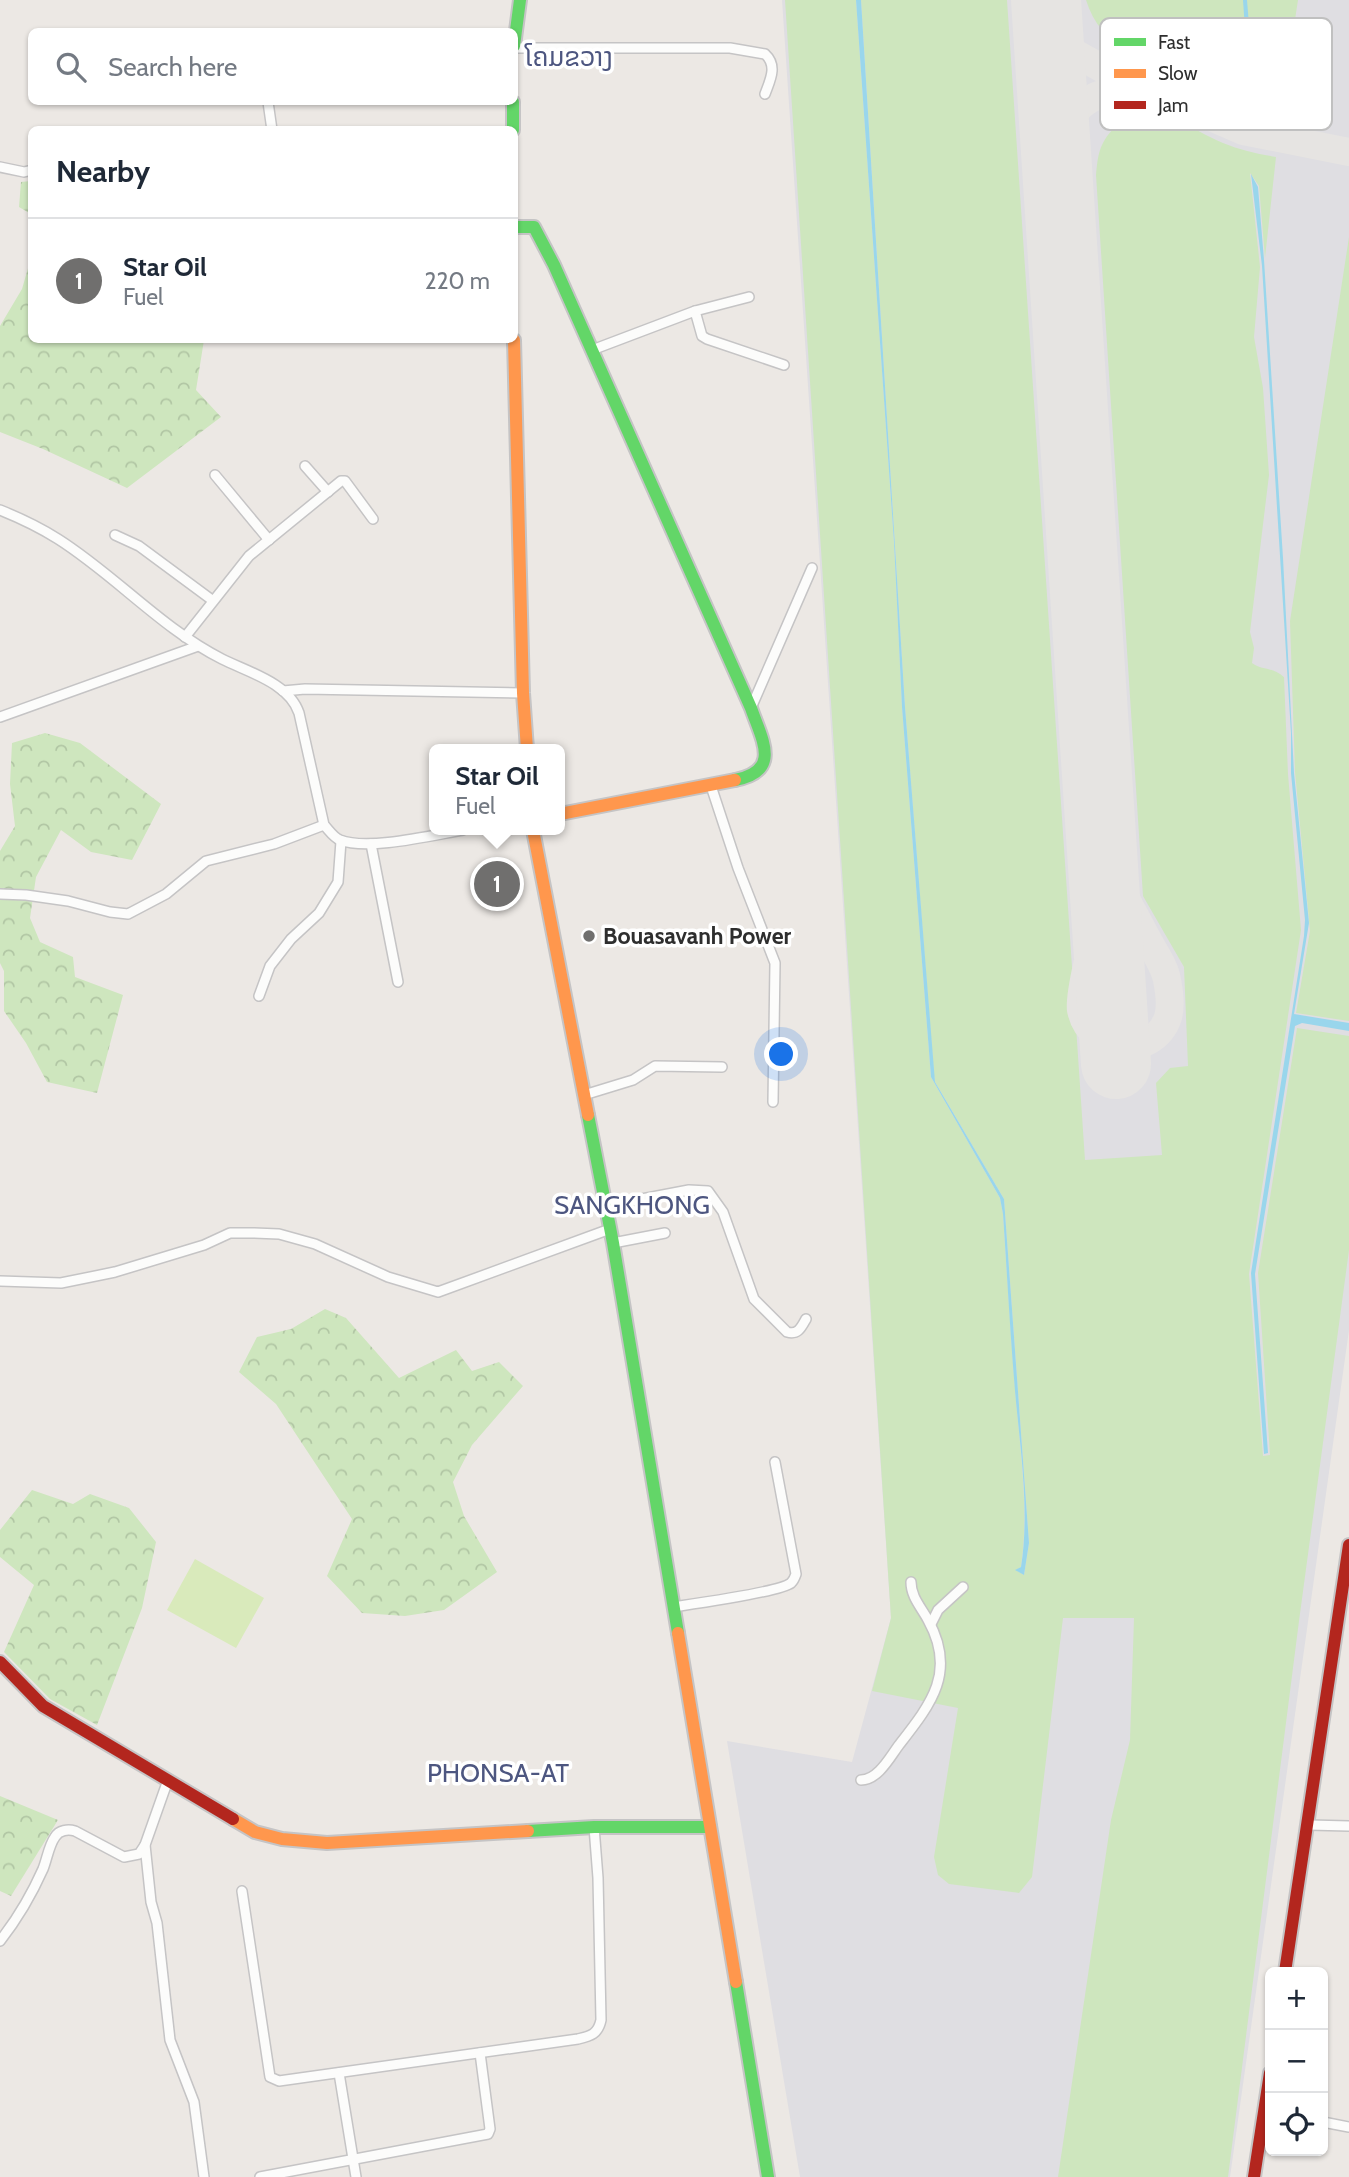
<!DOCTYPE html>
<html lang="en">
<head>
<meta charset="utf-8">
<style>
	body { margin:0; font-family:Cabin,"Noto Sans Lao",sans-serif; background:#f6f6f7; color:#1f2937 }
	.controls { position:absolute; right:21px; bottom:21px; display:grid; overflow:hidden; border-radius:10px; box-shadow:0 2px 5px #0004 }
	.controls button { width:63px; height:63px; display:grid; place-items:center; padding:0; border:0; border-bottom:2px solid #e0e1e3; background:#fff; color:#1f2937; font:35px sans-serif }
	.you { position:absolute; left:782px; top:1055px; width:24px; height:24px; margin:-18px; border:5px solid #fff; border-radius:50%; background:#1a73e8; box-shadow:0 0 0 10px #1a73e833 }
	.badge { display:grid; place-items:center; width:46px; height:46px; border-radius:50%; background:#706f6e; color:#fff; font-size:23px; font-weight:700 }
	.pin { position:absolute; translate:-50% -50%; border:4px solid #fff; box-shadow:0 2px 7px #0006 }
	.popup { position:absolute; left:429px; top:744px; width:136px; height:91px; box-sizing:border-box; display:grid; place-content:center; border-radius:10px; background:#fff; filter:drop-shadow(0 2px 5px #0005); font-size:23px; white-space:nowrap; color:#747a83 }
	.popup b { font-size:26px; color:#1f2937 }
	.popup::after { content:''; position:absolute; left:50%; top:100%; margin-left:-14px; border:14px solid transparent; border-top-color:#fff }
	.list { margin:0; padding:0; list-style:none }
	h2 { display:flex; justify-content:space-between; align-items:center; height:91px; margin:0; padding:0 28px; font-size:30px }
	h2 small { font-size:23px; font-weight:400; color:#747a83 }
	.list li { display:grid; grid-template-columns:46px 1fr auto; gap:21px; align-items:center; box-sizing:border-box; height:126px; padding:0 28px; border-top:2px solid #e0e1e3 }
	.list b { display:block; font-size:26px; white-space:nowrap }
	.list p { margin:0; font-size:23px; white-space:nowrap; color:#747a83 }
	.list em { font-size:23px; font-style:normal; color:#747a83 }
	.icon { flex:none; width:38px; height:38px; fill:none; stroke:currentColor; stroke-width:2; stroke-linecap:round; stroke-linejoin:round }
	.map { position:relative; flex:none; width:1349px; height:2177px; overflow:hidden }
	.search { position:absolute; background:#fff; box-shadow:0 2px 5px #0004; left:28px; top:28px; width:490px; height:77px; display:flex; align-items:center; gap:18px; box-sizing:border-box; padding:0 24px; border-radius:10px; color:#747a83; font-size:26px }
	.panel { position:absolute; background:#fff; box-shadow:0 2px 5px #0004; left:28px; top:126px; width:490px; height:217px; border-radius:10px }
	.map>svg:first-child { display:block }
	.airport { fill:#dfdee2 }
	.grass { fill:#cee6be }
	.forest { fill:url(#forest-crowns) }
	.pitch { fill:#d9eabb }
	.water { fill:#99d6ec }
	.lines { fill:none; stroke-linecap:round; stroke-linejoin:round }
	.taxiway { stroke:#e6e4e2; stroke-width:28 }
	.runway { stroke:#e6e4e2; stroke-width:70 }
	.street-casing { stroke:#c5c4c5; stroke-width:12 }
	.fast-casing { stroke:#c5c4c5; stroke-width:16 }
	.slow-casing { stroke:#c5c4c5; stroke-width:16 }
	.jam-casing { stroke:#c5c4c5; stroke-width:16 }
	.street { stroke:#fcfcfb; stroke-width:9 }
	.fast { stroke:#63d668; stroke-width:12 }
	.slow { stroke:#ff974d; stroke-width:12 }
	.jam { stroke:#b3261e; stroke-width:12 }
	.poi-dot { fill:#706f6e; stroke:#fff; stroke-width:2.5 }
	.labels { text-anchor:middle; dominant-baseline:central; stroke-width:7; stroke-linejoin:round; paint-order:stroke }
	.poi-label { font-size:23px; font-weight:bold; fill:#2e2e2e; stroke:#fff; text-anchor:start }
	.quarter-label { font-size:26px; fill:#4d5680; stroke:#fff }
	.key { fill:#fff; stroke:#c0c0c0; stroke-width:2 }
	.key-label { font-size:19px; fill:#2e2e2e }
</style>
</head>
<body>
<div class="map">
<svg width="1349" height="2177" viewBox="0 0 1349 2177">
	<defs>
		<pattern id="forest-crowns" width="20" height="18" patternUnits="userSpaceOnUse" patternTransform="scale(1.75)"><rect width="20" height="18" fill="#cee6be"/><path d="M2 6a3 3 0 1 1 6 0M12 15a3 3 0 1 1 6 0" fill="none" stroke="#b1c6a4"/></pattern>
	</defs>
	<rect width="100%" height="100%" fill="#ece8e4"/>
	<!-- airport -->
	<polygon class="airport" points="782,0 1349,0 1349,1330 1230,2177 800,2177 727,1741 852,1762 891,1618"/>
	<!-- grass -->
	<g class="grass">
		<path d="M785,0H856L894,542L902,707L931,1077L1000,1198L1003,1214C1007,1276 1011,1339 1016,1401C1021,1455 1029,1513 1021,1567L1016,1570L1024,1575L1029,1543L1004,1199L935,1082L934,1075L905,707L861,0H1007L1085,1160L1162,1155L1156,1083L1170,1068L1188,1066L1184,967L1143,896L1096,175C1097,164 1098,152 1103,143C1116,117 1148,108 1174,119C1191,126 1206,136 1223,143C1240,150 1258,154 1276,157L1265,258L1259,186L1250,173L1260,267L1254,337L1263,388L1269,475L1250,632L1254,648L1252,663C1263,671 1271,666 1284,677L1288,774L1301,930L1249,1274L1263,1456L1270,1455L1258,1273L1297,1028L1349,1036V1250L1299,1621L1228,2177H1058L1111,1820L1130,1740L1134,1618H1063L1032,1877L1019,1893L949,1884L938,1875L934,1857L958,1708L872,1691L891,1618Z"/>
		<path d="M1086,0H1298L1280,118L1242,109L1128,53C1108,40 1093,23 1086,0Z"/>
		<polygon points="1349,237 1349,1021 1296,1013 1310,931 1295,772 1290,621"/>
	</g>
	<!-- forest -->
	<g class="forest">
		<polygon points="31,181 32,181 31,214 19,207 21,182"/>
		<polygon points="31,258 32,340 204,340 196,390 221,417 127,488 43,449 0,432 0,326 22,289"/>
		<polygon points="45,733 80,743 161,804 132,860 91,852 61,830 36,877 30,918 40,942 73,957 75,977 123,995 97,1093 47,1082 26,1043 4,1011 4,971 0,963 0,851 15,826 10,784 12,743"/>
		<polygon points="325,1309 346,1318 399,1378 456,1350 472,1371 499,1362 523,1386 472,1445 453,1482 464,1516 497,1572 444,1610 405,1616 362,1613 327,1576 352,1519 276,1404 239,1372 257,1337 291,1329"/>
		<polygon points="32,1490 73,1504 90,1494 129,1508 156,1542 142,1608 97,1725 50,1699 4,1652 34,1585 0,1557 0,1530"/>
		<polygon points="0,1796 58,1820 11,1896 0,1891"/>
	</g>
	<!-- pitch -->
	<polygon class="pitch" points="195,1559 264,1598 236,1648 167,1610"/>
	<!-- water -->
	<g class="water">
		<path d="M856,0H861L905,707L935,1082L1004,1199L1029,1543L1024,1575L1015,1570L1021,1567C1030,1510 1020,1448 1015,1391C1010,1332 1007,1273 1003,1214L1000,1198L931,1077L902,707L894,542Z"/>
		<polygon points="1243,0 1247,0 1254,88 1249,88"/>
		<polygon points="1251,174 1258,187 1264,260 1283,558 1294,773 1309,923 1294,1014 1349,1023 1349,1031 1302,1023 1295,1026 1255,1274 1268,1453 1264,1454 1251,1273 1304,936 1305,920 1291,773 1291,733 1262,266"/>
	</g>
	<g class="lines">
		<!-- taxiway -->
		<g class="taxiway">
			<polyline points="1048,38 1112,74 1243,131 1349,152"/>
			<path d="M1055,144C1074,103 1096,87 1142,89"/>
			<path d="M1101,831V847L1108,866C1122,891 1135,916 1149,942C1155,953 1165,967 1167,980C1169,990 1171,1007 1168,1017C1154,1060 1090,1053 1081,1010C1078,992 1099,917 1105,896"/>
		</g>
		<!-- runway -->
		<polyline class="runway" points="1046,0 1116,1064"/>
		<defs>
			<g id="street">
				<path d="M514,48H730L765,54C778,66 770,80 765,94"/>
				<polyline points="268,102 272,130"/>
				<polyline points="0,167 24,172 32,170"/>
				<polyline points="695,311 702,336 707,339 784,365"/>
				<polyline points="592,350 695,311 749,297"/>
				<polyline points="305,466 328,492"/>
				<polyline points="215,475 269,540"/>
				<path d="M0,510C20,518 39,527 58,539C115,575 161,628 222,659C248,672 289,683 299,713L324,825C329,830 333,837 340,840C368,851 433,835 463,830"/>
				<polyline points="115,535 139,546 212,600"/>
				<polyline points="185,637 249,556 341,481 345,481 373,519"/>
				<polyline points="283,691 305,689 523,693"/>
				<polyline points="751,708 812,568"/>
				<polyline points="0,717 198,646"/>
				<polyline points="711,786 738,868 775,963 773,1102"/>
				<polyline points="371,844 398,982"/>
				<polyline points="0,894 26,895 68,901 110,912 128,914 166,894 206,861 274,844 324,825"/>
				<polyline points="259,996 270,966 291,939 319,913 338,882 341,841"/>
				<polyline points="584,1095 633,1080 655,1066 722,1067"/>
				<path d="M605,1206L689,1190L708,1191L723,1212L754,1299L787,1332C798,1335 801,1328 806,1319"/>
				<polyline points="613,1243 665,1233"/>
				<polyline points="0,1281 61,1283 115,1272 204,1245 230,1233 254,1233 279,1234 315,1244 388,1277 438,1292 610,1229"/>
				<path d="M673,1607C693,1604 780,1592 791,1583C794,1580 795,1577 796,1574L775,1462"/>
				<polyline points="931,1624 938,1610 963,1587"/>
				<polyline points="168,1780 145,1845 151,1902 157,1923 170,2040 194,2102 204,2177"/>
				<path d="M861,1780C878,1780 890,1757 899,1745C931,1704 957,1672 928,1620C921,1607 911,1597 911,1582"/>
				<polyline points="1309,1825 1349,1826"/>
				<path d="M242,1891L270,2077L279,2081L578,2039C591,2036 598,2034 601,2020L598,1878L594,1827"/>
				<path d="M0,1941C18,1918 31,1896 43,1869C47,1859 49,1845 55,1837C59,1830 68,1829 75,1831L124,1857L139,1854L145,1845"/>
				<polyline points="339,2073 356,2177"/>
				<polyline points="1323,2122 1349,2127"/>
				<polyline points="260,2177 488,2134 490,2129 480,2053"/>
			</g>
			<g id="fast">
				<polyline points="514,46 520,0"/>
				<polyline points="513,102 513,130"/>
				<path d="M514,227H534L554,265L751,708C762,740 782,771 735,780"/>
				<polyline points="588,1115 613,1243 678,1633"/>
				<polyline points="528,1831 594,1827 710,1827"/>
				<polyline points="736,1982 768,2177"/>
			</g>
			<g id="slow">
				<polyline points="514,340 523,693 527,749"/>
				<polyline points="560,814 735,780"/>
				<polyline points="533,830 588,1115"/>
				<polyline points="678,1633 736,1982"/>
				<polyline points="233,1819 255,1832 282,1839 327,1843 528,1831"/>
			</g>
			<g id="jam">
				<polyline points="0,1662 43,1706 233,1819"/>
				<polyline points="1285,1972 1349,1545"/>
				<polyline points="1254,2177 1270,2073"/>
			</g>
		</defs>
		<!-- street casing -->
		<use href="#street" class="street-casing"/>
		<!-- fast casing -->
		<use href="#fast" class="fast-casing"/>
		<!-- slow casing -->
		<use href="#slow" class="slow-casing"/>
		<!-- jam casing -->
		<use href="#jam" class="jam-casing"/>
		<!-- street -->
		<use href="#street" class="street"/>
		<!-- fast -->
		<use href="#fast" class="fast"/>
		<!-- slow -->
		<use href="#slow" class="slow"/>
		<!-- jam -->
		<use href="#jam" class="jam"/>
	</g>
	<!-- markers -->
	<circle class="poi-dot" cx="589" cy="936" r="7"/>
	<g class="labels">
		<!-- poi labels -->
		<g class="poi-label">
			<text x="603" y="936">Bouasavanh Power</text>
		</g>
		<!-- quarter labels -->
		<g class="quarter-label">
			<text x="569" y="57">ໂຄມຂວາງ</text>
			<text x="632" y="1205">SANGKHONG</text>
			<text x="498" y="1773">PHONSA-AT</text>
		</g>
	</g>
	<!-- legend -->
	<rect x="1100" y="18" width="232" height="112" rx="10" class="key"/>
	<rect x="1114" y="38" width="32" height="8" fill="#63d668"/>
	<rect x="1114" y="69" width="32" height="9" fill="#ff974d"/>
	<rect x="1114" y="101" width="32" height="8" fill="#b3261e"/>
	<g class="key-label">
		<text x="1158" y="49">Fast</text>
		<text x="1158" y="80">Slow</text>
		<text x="1158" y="112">Jam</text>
	</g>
</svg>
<div class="controls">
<button>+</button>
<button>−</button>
<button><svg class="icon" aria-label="locate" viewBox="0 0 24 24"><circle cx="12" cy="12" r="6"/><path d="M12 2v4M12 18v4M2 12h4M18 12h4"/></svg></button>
</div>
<div class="you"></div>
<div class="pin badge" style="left:497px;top:884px">1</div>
<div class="popup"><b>Star Oil</b>Fuel</div>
<div class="search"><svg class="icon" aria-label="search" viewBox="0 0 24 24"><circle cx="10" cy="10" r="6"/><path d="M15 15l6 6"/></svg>Search here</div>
<section class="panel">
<h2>Nearby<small></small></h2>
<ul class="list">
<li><span class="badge">1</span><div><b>Star Oil</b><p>Fuel</p></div><em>220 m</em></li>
</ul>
</section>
</div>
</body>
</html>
